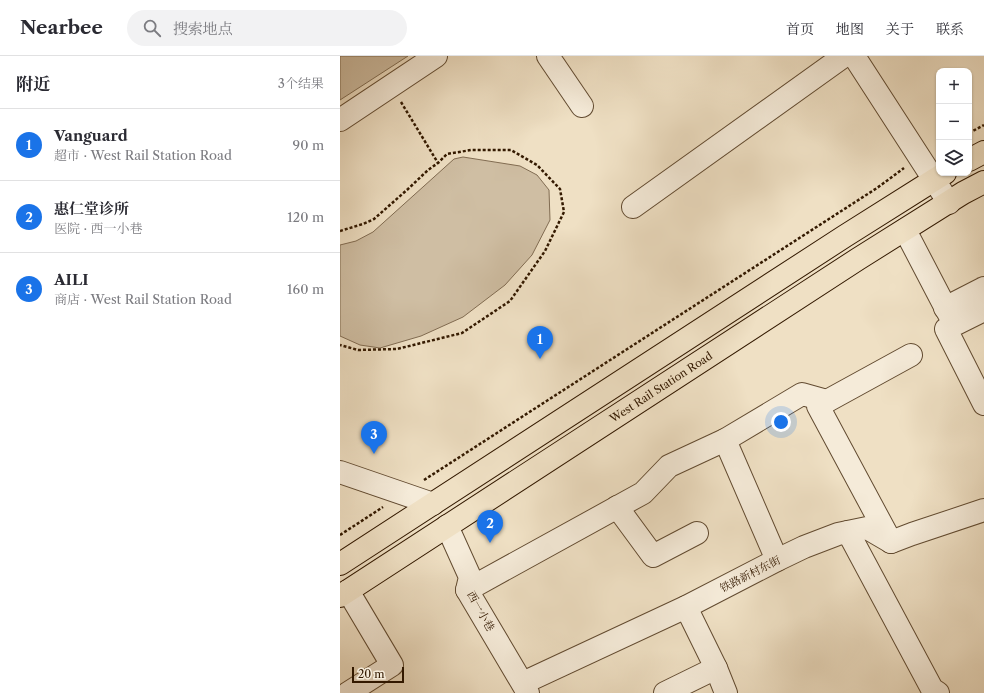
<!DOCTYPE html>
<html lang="zh">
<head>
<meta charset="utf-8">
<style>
	body { margin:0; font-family:"Libre Caslon Text","Noto Serif SC",serif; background:#f2f2f3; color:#2b2b33 }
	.controls { position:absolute; right:12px; top:12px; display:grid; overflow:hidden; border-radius:8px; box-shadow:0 1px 3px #0004 }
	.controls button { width:36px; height:36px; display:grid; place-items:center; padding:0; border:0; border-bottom:1px solid #e1e1e2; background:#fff; color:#2b2b33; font:20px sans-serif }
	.scale { position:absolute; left:12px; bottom:10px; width:52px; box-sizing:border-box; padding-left:4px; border:2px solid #331900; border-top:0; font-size:11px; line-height:14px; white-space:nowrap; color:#331900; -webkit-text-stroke:3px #f5ebd9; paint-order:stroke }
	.you { position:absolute; left:441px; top:366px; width:14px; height:14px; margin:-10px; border:3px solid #fff; border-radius:50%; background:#1a73e8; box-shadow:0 0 0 6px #1a73e833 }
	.badge { display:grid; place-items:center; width:26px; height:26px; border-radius:50%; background:#1a73e8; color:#fff; font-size:13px; font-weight:700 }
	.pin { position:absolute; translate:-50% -33px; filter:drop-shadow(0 1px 2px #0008) }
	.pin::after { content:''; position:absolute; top:21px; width:14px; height:12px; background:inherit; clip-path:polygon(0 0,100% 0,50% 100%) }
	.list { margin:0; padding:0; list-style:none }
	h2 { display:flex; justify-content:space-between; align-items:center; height:52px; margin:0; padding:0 16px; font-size:17px }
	h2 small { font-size:13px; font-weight:400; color:#7c7c81 }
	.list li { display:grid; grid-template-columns:26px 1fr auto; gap:12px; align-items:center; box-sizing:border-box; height:72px; padding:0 16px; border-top:1px solid #e1e1e2 }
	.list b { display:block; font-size:15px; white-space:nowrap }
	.list p { margin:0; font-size:13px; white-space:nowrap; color:#7c7c81 }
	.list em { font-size:13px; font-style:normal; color:#7c7c81 }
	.icon { flex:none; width:22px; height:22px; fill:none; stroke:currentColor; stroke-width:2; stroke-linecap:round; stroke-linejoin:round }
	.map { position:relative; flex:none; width:644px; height:637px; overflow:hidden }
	header { display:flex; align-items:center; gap:24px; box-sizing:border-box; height:56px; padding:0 20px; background:#fff; border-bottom:1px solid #e1e1e2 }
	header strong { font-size:19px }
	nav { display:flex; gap:22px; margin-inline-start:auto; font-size:14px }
	.search { width:280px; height:36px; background:#f2f2f3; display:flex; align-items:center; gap:10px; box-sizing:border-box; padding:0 14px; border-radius:22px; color:#7c7c81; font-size:15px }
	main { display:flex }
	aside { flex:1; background:#fff }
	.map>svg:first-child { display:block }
	.green { fill:#cfbea3; stroke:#816c52 }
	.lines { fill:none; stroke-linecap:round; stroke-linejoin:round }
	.minor-casing { stroke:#624b31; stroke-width:24 }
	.major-casing { stroke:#331900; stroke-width:24 }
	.path { stroke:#331900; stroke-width:2.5; stroke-dasharray:3 2; stroke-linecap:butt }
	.minor { stroke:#f5ebd9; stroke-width:22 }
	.major { stroke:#efe0c4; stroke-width:22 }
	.labels { text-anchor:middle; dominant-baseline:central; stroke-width:3.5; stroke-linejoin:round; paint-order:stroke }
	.street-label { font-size:11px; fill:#331900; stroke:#f5ebd9 }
</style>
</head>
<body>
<header>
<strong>Nearbee</strong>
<div class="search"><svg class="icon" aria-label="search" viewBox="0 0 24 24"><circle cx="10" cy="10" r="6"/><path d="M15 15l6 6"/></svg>搜索地点</div>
<nav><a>首页</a><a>地图</a><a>关于</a><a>联系</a></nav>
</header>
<main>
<aside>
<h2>附近<small>3个结果</small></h2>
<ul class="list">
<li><span class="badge">1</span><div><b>Vanguard</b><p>超市 · West Rail Station Road</p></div><em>90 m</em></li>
<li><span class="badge">2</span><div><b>惠仁堂诊所</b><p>医院 · 西一小巷</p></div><em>120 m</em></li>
<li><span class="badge">3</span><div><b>AILI</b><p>商店 · West Rail Station Road</p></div><em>160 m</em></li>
</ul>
</aside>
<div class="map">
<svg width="644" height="637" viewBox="0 0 644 637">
	<rect width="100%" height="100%" fill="#efe0c4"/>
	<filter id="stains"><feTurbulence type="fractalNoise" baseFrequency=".005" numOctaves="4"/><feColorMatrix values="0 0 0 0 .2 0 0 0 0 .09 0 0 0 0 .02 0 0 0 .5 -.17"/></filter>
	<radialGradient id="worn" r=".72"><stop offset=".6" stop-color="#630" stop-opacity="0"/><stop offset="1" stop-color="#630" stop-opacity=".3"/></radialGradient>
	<!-- green -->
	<g class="green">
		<polygon points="0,0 68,0 0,44"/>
		<polygon points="123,101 180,110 197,119 209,134 210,164 192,199 165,229 123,261 81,280 40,292 20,289 0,280 0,189 16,185 33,176 114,103"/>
	</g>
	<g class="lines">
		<defs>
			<g id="minor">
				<polyline points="208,0 242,50"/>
				<polyline points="514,0 609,147"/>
				<polyline points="0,64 96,0"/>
				<polyline points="293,151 504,0"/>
				<polyline points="565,174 614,268"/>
				<polyline points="605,252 644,232"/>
				<polyline points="644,254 606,273 644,348"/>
				<polyline points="385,384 462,338 487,345"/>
				<polyline points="0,416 93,448"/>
				<polyline points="277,451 313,500 357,477"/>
				<polyline points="107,470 130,521 127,534 188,637"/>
				<polyline points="508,476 592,633 598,637"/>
				<polyline points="551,486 478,350 571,299"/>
				<polyline points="127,534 303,437 329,410 385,384 437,504"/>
				<polyline points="8,535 52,609 8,637"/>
				<polyline points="346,551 376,612 386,637"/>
				<polyline points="183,627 346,551 437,504 464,491 498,478 527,472 551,486 572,478 644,454"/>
				<polyline points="325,637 376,612"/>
			</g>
			<g id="major">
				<polyline points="629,104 644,96"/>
				<polyline points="0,508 505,180 605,117"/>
				<path id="s1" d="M0,540L518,203L623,137L644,126"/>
			</g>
		</defs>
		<!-- minor casing -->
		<use href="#minor" class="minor-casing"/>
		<!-- major casing -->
		<use href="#major" class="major-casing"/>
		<!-- path -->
		<g class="path">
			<polyline points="61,46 98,107"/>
			<polyline points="629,77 644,69"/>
			<polyline points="0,175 23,168 34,163 68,133 88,114 98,107 107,98 131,94 171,94 197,109 220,133 224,156 205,195 170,245 122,277 57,293 18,294 0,289"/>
			<polyline points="84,424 537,132 564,112"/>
			<polyline points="0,479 43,451"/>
		</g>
		<!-- minor -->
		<use href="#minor" class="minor"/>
		<!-- major -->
		<use href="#major" class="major"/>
	</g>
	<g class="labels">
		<!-- street labels -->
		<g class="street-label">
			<text stroke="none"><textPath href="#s1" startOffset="383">West Rail Station Road</textPath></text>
			<text transform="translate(410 518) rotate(-27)">铁路新村东街</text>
			<text transform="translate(141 555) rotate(61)">西一小巷</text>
		</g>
	</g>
	<rect width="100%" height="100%" filter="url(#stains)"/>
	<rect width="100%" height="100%" fill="url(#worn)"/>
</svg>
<div class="controls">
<button>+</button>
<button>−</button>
<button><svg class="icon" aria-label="layers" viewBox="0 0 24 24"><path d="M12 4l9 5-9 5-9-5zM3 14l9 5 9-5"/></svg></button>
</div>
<div class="scale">20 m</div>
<div class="you"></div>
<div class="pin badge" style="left:200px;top:303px">1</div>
<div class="pin badge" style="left:150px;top:487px">2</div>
<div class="pin badge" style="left:34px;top:398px">3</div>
</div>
</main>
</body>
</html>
